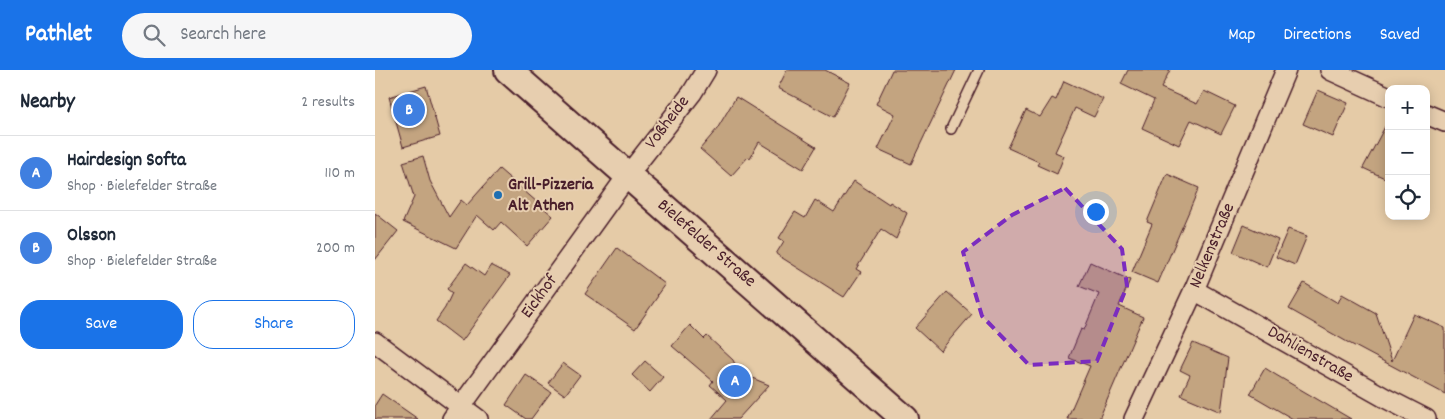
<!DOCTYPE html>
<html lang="en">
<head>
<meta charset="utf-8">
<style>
	body { margin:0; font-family:Dekko,sans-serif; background:#f6f6f7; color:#1f2937 }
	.controls { position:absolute; right:15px; top:15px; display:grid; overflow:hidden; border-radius:10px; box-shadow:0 2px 12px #0003 }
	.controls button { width:45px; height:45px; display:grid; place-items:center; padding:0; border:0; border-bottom:1px solid #e0e1e3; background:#fff; color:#1f2937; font:25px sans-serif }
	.you { position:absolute; left:720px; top:141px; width:18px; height:18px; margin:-12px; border:4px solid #fff; border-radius:50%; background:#1a73e8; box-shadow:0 0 0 8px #1a73e833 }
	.badge { display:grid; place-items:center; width:32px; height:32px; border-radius:50%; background:#1a73e8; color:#fff; font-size:16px; font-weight:700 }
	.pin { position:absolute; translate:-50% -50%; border:2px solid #fff; box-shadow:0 1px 5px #0006 }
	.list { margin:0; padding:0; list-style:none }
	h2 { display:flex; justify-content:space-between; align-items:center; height:65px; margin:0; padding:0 20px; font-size:21px }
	h2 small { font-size:16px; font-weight:400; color:#747a83 }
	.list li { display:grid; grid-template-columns:32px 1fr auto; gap:15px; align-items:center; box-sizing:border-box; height:75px; padding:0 20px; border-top:1px solid #e0e1e3 }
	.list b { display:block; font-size:19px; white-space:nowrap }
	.list p { margin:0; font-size:16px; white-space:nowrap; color:#747a83 }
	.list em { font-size:16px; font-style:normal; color:#747a83 }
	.actions { display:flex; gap:10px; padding:15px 20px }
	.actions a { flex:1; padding:11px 0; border:1px solid #1a73e8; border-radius:20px; text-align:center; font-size:18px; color:#1a73e8 }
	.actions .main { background:#1a73e8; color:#fff }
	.icon { flex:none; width:28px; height:28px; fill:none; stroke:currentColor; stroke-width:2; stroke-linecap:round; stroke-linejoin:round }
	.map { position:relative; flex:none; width:1070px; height:349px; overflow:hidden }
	header { display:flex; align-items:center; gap:30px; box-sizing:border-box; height:70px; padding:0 25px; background:#1a73e8; color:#fff }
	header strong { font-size:24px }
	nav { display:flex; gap:28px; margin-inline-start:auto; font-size:18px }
	.search { width:350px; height:45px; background:#f6f6f7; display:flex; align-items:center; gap:12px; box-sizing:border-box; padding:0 18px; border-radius:28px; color:#747a83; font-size:19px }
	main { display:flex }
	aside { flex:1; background:#fff }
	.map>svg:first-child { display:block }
	.building { fill:#c3a480; stroke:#4a1f2b }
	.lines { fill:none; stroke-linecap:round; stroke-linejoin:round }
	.lane-casing { stroke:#4a1f2b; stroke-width:12 }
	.street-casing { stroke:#4a1f2b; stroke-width:22 }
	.secondary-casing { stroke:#4a1f2b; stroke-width:30 }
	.lane { stroke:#e7ceaf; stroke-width:9 }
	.street { stroke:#e7ceaf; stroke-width:19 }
	.secondary { stroke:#e7ceaf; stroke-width:26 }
	.marked { fill:#7b2cbf; fill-opacity:0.2; stroke:#7b2cbf; stroke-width:4; stroke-dasharray:10 6; stroke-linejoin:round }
	.poi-dot { fill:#1f6fb2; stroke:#e7ceaf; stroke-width:2 }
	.labels { text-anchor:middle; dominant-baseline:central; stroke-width:4; stroke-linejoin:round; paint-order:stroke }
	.street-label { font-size:18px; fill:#4a1f2b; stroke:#e7ceaf }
	.poi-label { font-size:18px; font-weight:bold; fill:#4a1f2b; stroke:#e7ceaf; text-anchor:start }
</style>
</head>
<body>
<header>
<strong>Pathlet</strong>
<div class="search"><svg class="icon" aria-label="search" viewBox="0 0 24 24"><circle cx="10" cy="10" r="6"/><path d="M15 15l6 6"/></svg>Search here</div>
<nav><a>Map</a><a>Directions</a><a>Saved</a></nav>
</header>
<main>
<aside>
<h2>Nearby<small>2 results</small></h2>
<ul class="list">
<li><span class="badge" style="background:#3f7fe0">A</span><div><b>Hairdesign Softa</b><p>Shop · Bielefelder Straße</p></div><em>110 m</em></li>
<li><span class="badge" style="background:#3f7fe0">B</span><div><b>Olsson</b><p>Shop · Bielefelder Straße</p></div><em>200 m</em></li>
</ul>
<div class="actions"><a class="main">Save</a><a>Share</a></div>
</aside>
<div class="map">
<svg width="1070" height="349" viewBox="0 0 1070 349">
	<rect width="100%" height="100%" fill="#e5cba7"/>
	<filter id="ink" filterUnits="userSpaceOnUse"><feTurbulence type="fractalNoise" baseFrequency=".02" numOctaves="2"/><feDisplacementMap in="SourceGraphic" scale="10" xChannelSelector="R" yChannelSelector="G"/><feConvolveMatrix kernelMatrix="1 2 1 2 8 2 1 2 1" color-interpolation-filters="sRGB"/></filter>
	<g filter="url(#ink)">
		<!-- building -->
		<g class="building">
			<polygon points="412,0 450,0 475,13 458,47 403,18"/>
			<polygon points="517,0 581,0 536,94 503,79 520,44 501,34"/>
			<polygon points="753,0 795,0 786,18 822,34 829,21 860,36 846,64 816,50 804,75 767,58 779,30 746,14"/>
			<polygon points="689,11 728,29 719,47 700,38 680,82 689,86 682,104 662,95 664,92 633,78 651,40 665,47 677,28 681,30"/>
			<polygon points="51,16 65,66 28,77 14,27"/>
			<polygon points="943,20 973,33 958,67 928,54"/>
			<polygon points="361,27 441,77 428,99 384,72 375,88 373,87 356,106 325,79 342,59"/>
			<polygon points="1014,49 1014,110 988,98"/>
			<polygon points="48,86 55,111 74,147 86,130 92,135 124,99 178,146 152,176 126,152 119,160 102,145 81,178 28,152 39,127 28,92"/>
			<polygon points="792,104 824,118 783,213 757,202 777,154 772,152"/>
			<polygon points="479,111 514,134 515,132 532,143 521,169 506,159 481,199 486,202 469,227 401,184 409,171 404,168 420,142 430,148 440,130 459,142"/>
			<polygon points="0,143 23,161 0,190"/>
			<polygon points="869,155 903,170 892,197 858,182"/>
			<polygon points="913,159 932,166 920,195 901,187"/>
			<polygon points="242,178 290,214 282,225 283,226 260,259 210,224"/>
			<polygon points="715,192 755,210 744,236 768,247 724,349 692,349 715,296 694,288 706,259 709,260 724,224 704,216"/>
			<polygon points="91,193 109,206 116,195 135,205 87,271 61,251 70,238 77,223 72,219"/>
			<polygon points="929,213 963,233 967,224 1001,243 1017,291 1039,244 1070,258 1070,324 974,273 914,239"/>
			<polygon points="572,222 597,244 565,281 540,258"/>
			<polygon points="315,255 329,269 332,266 358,290 367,309 370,305 394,315 363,349 336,349 352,330 335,315 338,311 297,276"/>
			<polygon points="818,273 853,288 846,342 806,325 815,305 805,300"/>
			<polygon points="270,291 288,307 275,322 257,305"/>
			<polygon points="188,293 205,305 190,325 173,313"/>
			<polygon points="890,298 901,305 976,349 918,349 875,324"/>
			<polygon points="151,305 176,322 156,349 151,349 131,335"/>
			<polygon points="7,324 43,349 0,349 0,335"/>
		</g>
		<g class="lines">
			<defs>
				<polyline id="lane" points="576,59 604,0"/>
				<g id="street">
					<polyline points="955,0 1014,27"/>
					<polyline points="1051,44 1070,52"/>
					<polyline points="819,220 1012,329 1051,349"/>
					<polyline points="0,272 103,349"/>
					<polyline points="77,349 253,105 317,23 331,0"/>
					<polyline points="759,349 819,220 911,0"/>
				</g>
				<polyline id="secondary" points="133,0 530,349"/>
			</defs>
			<!-- lane casing -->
			<use href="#lane" class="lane-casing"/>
			<!-- street casing -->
			<use href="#street" class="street-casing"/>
			<!-- secondary casing -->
			<use href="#secondary" class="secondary-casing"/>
			<!-- lane -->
			<use href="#lane" class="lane"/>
			<!-- street -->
			<use href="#street" class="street"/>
			<!-- secondary -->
			<use href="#secondary" class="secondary"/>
		</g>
	</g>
	<!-- marked area -->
	<path class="marked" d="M690,118L747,179L752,216L722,291L654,295L607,246L588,182L637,145Z"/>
	<!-- markers -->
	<circle class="poi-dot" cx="123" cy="125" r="5"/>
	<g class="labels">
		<!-- street labels -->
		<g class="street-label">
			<text transform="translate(293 53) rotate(-53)">Voßheide</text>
			<text transform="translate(331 174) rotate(41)">Bielefelder Straße</text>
			<text transform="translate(838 176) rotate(-67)">Nelkenstraße</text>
			<text transform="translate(165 227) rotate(-54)">Eickhof</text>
			<text transform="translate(935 285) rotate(30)">Dahlienstraße</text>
		</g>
		<!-- poi labels -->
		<g class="poi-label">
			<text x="133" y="115">Grill-Pizzeria<tspan x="133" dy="21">Alt Athen</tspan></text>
		</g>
	</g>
</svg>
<div class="controls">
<button>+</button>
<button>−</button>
<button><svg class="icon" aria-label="locate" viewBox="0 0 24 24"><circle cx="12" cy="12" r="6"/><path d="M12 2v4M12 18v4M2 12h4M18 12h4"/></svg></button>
</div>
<div class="you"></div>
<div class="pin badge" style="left:360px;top:311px;background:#3f7fe0">A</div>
<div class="pin badge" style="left:34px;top:40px;background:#3f7fe0">B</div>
</div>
</main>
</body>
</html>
